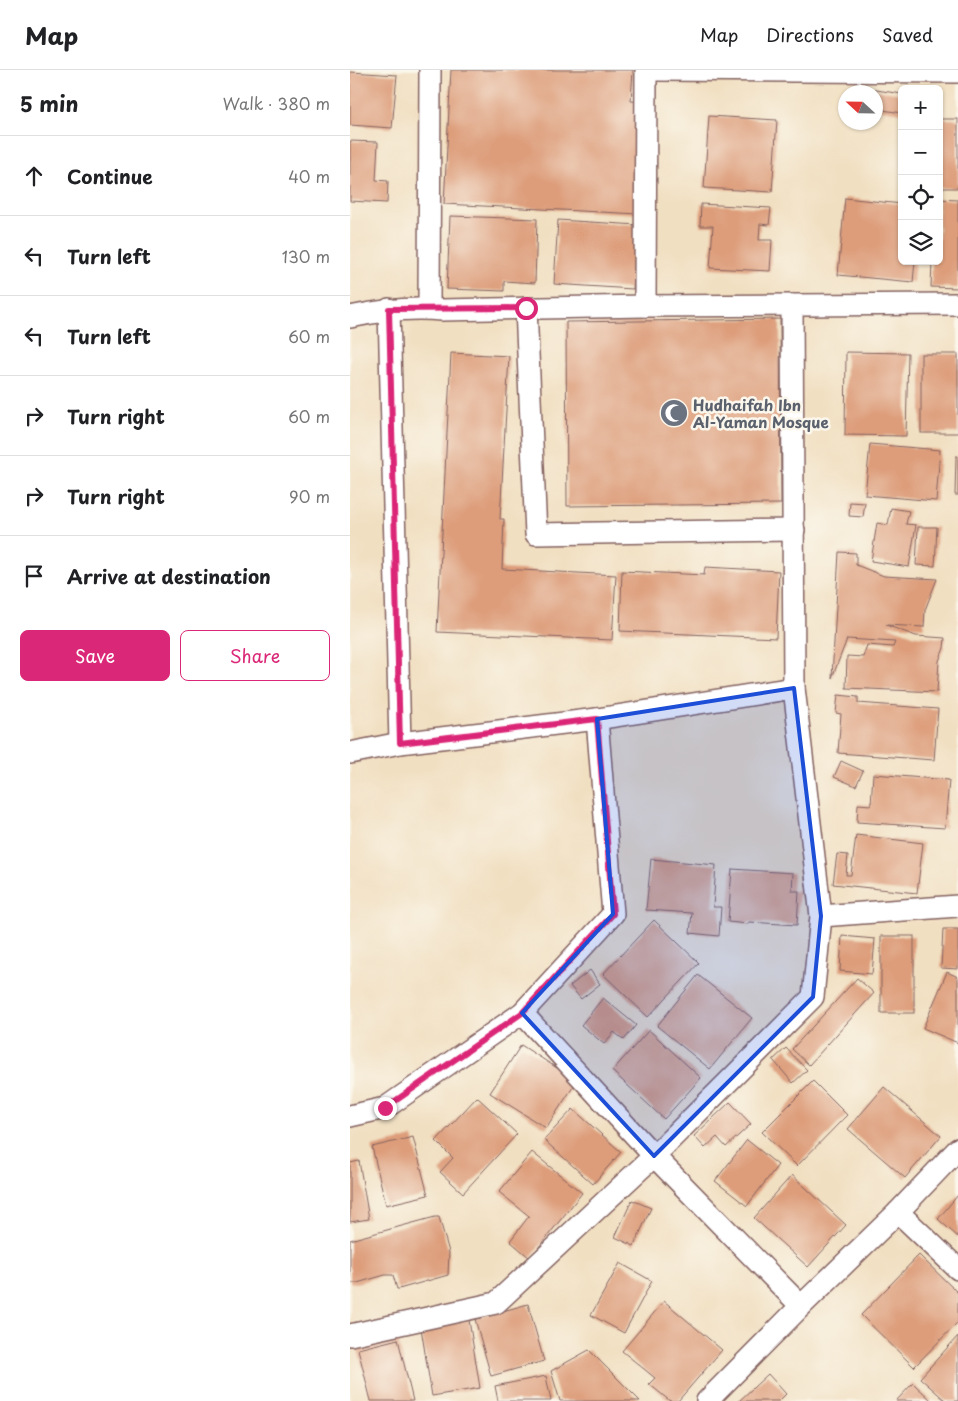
<!DOCTYPE html>
<html lang="en">
<head>
<meta charset="utf-8">
<style>
	body { margin:0; font-family:"Playpen Sans",sans-serif; background:#f2f2f2; color:#202124 }
	.controls { position:absolute; right:15px; top:15px; display:grid; overflow:hidden; border-radius:8px; box-shadow:0 1px 4px #0004 }
	.controls button { width:45px; height:45px; display:grid; place-items:center; padding:0; border:0; border-bottom:1px solid #e0e0e0; background:#fff; color:#202124; font:25px sans-serif }
	.compass { position:absolute; left:488px; top:15px; width:45px; height:45px; border-radius:50%; background:#fff; box-shadow:0 1px 4px #0004; rotate:292deg }
	.stop { position:absolute; width:15px; height:15px; margin:-11px; border:4px solid #db2777; border-radius:50%; background:#fff }
	.stop.end { background:#db2777; border-color:#fff; box-shadow:0 1px 5px #0008 }
	.list { margin:0; padding:0; list-style:none }
	h2 { display:flex; justify-content:space-between; align-items:center; height:65px; margin:0; padding:0 20px; font-size:21px }
	h2 small { font-size:16px; font-weight:400; color:#757577 }
	.list li { display:grid; grid-template-columns:32px 1fr auto; gap:15px; align-items:center; box-sizing:border-box; height:80px; padding:0 20px; border-top:1px solid #e0e0e0 }
	.list b { display:block; font-size:19px; white-space:nowrap }
	.list em { font-size:16px; font-style:normal; color:#757577 }
	.actions { display:flex; gap:10px; padding:15px 20px }
	.actions a { flex:1; padding:11px 0; border:1px solid #db2777; border-radius:8px; text-align:center; font-size:18px; color:#db2777 }
	.actions .main { background:#db2777; color:#fff }
	.icon { flex:none; width:28px; height:28px; fill:none; stroke:currentColor; stroke-width:2; stroke-linecap:round; stroke-linejoin:round }
	.map { position:relative; flex:none; width:608px; height:1331px; overflow:hidden }
	header { display:flex; align-items:center; gap:30px; box-sizing:border-box; height:70px; padding:0 25px; background:#fff; border-bottom:1px solid #e0e0e0 }
	header strong { font-size:24px }
	nav { display:flex; gap:28px; margin-inline-start:auto; font-size:18px }
	main { display:flex }
	aside { flex:1; background:#fff }
	.map>svg:first-child { display:block }
	.building { fill:#dd9d7a }
	.lines { fill:none; stroke-linecap:round; stroke-linejoin:round }
	.minor-casing { stroke:#846260; stroke-width:24 }
	.minor { stroke:#fff; stroke-width:21 }
	.route { stroke:#db2777; stroke-width:6 }
	.marked { fill:#1d4ed8; fill-opacity:0.2; stroke:#1d4ed8; stroke-width:4; stroke-linejoin:round }
	.labels { text-anchor:middle; dominant-baseline:central; stroke-width:5; stroke-linejoin:round; paint-order:stroke }
	.worship-label { font-size:15px; font-weight:bold; fill:#5b616d; stroke:#fbf7ec; text-anchor:start }
</style>
</head>
<body>
<header>
<strong>Map</strong>
<nav><a>Map</a><a>Directions</a><a>Saved</a></nav>
</header>
<main>
<aside>
<h2>5 min<small>Walk · 380 m</small></h2>
<ul class="list">
<li><svg class="icon" aria-label="ahead" viewBox="0 0 24 24"><path d="M12 20V5M6 11l6-6 6 6"/></svg><div><b>Continue</b></div><em>40 m</em></li>
<li><svg class="icon" aria-label="left" viewBox="0 0 24 24"><path d="M17 20v-9H6M10 6l-5 5 5 5"/></svg><div><b>Turn left</b></div><em>130 m</em></li>
<li><svg class="icon" aria-label="left" viewBox="0 0 24 24"><path d="M17 20v-9H6M10 6l-5 5 5 5"/></svg><div><b>Turn left</b></div><em>60 m</em></li>
<li><svg class="icon" aria-label="right" viewBox="0 0 24 24"><path d="M7 20v-9h11M14 6l5 5-5 5"/></svg><div><b>Turn right</b></div><em>60 m</em></li>
<li><svg class="icon" aria-label="right" viewBox="0 0 24 24"><path d="M7 20v-9h11M14 6l5 5-5 5"/></svg><div><b>Turn right</b></div><em>90 m</em></li>
<li><svg class="icon" aria-label="arrive" viewBox="0 0 24 24"><path d="M6 21V4h12l-3 4 3 4H6"/></svg><div><b>Arrive at destination</b></div></li>
</ul>
<div class="actions"><a class="main">Save</a><a>Share</a></div>
</aside>
<div class="map">
<svg width="608" height="1331" viewBox="0 0 608 1331">
	<rect width="100%" height="100%" fill="#fbf7ec"/>
	<filter id="ink" filterUnits="userSpaceOnUse"><feTurbulence type="fractalNoise" baseFrequency=".02" numOctaves="2"/><feDisplacementMap in="SourceGraphic" scale="10" xChannelSelector="R" yChannelSelector="G"/><feConvolveMatrix kernelMatrix="1 2 1 2 8 2 1 2 1" color-interpolation-filters="sRGB"/></filter>
	<filter id="wash" filterUnits="userSpaceOnUse"><feTurbulence type="fractalNoise" baseFrequency=".0096" numOctaves="4" result="noise"/><feDisplacementMap in="SourceGraphic" scale="20" xChannelSelector="R" yChannelSelector="G"/><feGaussianBlur stdDeviation="1.12" result="paint"/><feColorMatrix in="noise" values="0 0 0 0 0 0 0 0 0 0 0 0 0 0 0 0 0 1.4 0 .05"/><feComposite in="paint" operator="in"/></filter>
	<g filter="url(#wash)">
		<rect width="100%" height="100%" fill="#f1dfc1"/>
		<g id="blocks">
			<!-- building -->
			<g class="building">
				<polygon points="101,0 283,0 281,31 295,32 289,144 94,134"/>
				<polygon points="0,2 47,5 42,58 0,55"/>
				<polygon points="520,19 552,24 552,43 526,39 526,22 520,22"/>
				<polygon points="359,46 427,50 422,122 354,118"/>
				<rect x="589" y="49" width="19" height="69"/>
				<polygon points="0,71 28,72 26,110 38,111 37,133 0,131"/>
				<polygon points="495,128 552,134 552,191 565,191 563,212 488,205"/>
				<polygon points="589,129 608,130 608,218 581,217 582,191 589,191"/>
				<polygon points="351,134 421,138 419,155 410,154 409,170 422,170 420,201 360,198 363,156 350,156"/>
				<polygon points="100,146 187,149 185,213 154,211 154,221 97,219"/>
				<polygon points="208,150 288,155 283,219 204,214"/>
				<polygon points="430,249 431,434 217,436 216,252"/>
				<polygon points="496,282 558,283 556,366 495,365"/>
				<polygon points="101,283 159,286 150,449 154,449 152,499 266,505 262,570 87,562"/>
				<rect x="571" y="284" width="37" height="79"/>
				<polygon points="520,374 590,380 586,431 515,425"/>
				<polygon points="606,386 608,386 608,425 605,425"/>
				<polygon points="500,432 515,433 513,447 499,446"/>
				<polygon points="541,438 559,441 556,454 566,455 559,497 521,491 527,453 538,455"/>
				<polygon points="568,457 587,457 585,496 566,495"/>
				<polygon points="489,482 506,483 506,495 534,506 587,509 575,540 574,557 536,555 566,566 595,568 594,578 589,591 587,622 496,618 497,586 513,587 517,575 543,577 545,572 497,569 482,608"/>
				<polygon points="355,497 429,501 426,568 270,561 272,501 354,505"/>
				<polygon points="488,625 508,627 508,633 588,639 584,690 488,683 491,644 486,643"/>
				<polygon points="491,691 513,701 506,716 484,707"/>
				<polygon points="523,704 599,710 595,758 507,752 508,734 521,735"/>
				<polygon points="506,765 573,773 567,823 483,814 487,784 498,785 496,805 501,805"/>
				<polygon points="301,789 366,795 363,837 371,837 369,866 340,863 342,843 296,840"/>
				<polygon points="382,799 443,803 442,821 449,821 447,855 399,852 398,854 378,852"/>
				<polygon points="304,850 349,893 298,947 253,904"/>
				<polygon points="593,859 608,859 608,899 591,898"/>
				<polygon points="492,866 525,869 522,904 490,901"/>
				<rect x="531" y="866" width="33" height="77"/>
				<polygon points="240,900 250,914 231,929 220,916"/>
				<polygon points="597,902 608,907 608,973 573,958"/>
				<polygon points="348,905 402,948 360,999 307,956"/>
				<polygon points="507,908 524,923 459,995 442,979"/>
				<polygon points="253,928 286,955 274,970 264,962 254,974 231,955"/>
				<polygon points="299,960 351,1008 314,1049 262,1001"/>
				<polygon points="171,975 227,1011 196,1058 140,1023"/>
				<polygon points="436,978 457,1000 443,1013 423,990"/>
				<polygon points="463,1011 497,1045 447,1096 412,1062"/>
				<polygon points="534,1017 591,1066 555,1108 498,1059"/>
				<polygon points="127,1027 167,1064 113,1123 90,1102 103,1088 86,1071"/>
				<polygon points="380,1032 401,1054 376,1077 367,1067 355,1078 344,1066"/>
				<polygon points="223,1039 271,1082 243,1114 194,1070"/>
				<polygon points="63,1067 78,1125 36,1135 22,1077"/>
				<polygon points="397,1070 428,1095 397,1136 365,1111"/>
				<polygon points="182,1082 232,1123 180,1188 160,1171 179,1146 149,1122"/>
				<polygon points="9,1091 19,1149 0,1152 0,1093"/>
				<polygon points="442,1105 496,1155 458,1197 404,1148"/>
				<polygon points="608,1125 608,1167 588,1149"/>
				<polygon points="282,1130 301,1138 284,1176 265,1167"/>
				<polygon points="85,1147 89,1147 99,1182 98,1205 49,1219 47,1219 43,1205 35,1205 7,1213 0,1213 0,1170"/>
				<polygon points="569,1185 608,1223 608,1252 564,1297 511,1245"/>
				<polygon points="270,1193 302,1211 274,1263 241,1245"/>
				<polygon points="314,1231 372,1280 328,1331 320,1331 299,1314 305,1308 272,1281"/>
				<polygon points="178,1234 194,1291 141,1306 125,1249"/>
				<polygon points="119,1250 130,1318 82,1326 71,1258"/>
				<polygon points="608,1266 608,1331 596,1331 570,1308"/>
				<polygon points="48,1269 63,1331 21,1331 8,1279"/>
				<polygon points="239,1280 290,1331 210,1331 201,1301"/>
				<polygon points="418,1304 436,1324 429,1331 389,1331"/>
				<polygon points="196,1306 201,1331 148,1331 145,1316"/>
				<polygon points="563,1313 582,1331 546,1331"/>
			</g>
		</g>
	</g>
	<g filter="url(#ink)">
		<use href="#blocks" fill-opacity="0" stroke="#846260" stroke-width="1"/>
		<g class="lines">
			<defs>
				<g id="minor">
					<polyline points="305,0 608,2"/>
					<polyline points="295,236 296,0"/>
					<polyline points="79,238 80,0"/>
					<polyline points="176,238 186,464 444,460"/>
					<polyline points="39,239 50,673"/>
					<path d="M0,247C32,240 60,237 92,240L295,236L608,234"/>
					<polyline points="0,683 50,673 247,649 444,618"/>
					<polyline points="471,846 608,836"/>
					<polyline points="172,943 304,1086 451,1236"/>
					<polyline points="0,1046 35,1038 172,943 263,844 247,649"/>
					<polyline points="548,1142 608,1199"/>
					<polyline points="0,1265 146,1233 304,1086 463,927 471,846 444,618 442,235"/>
					<polyline points="357,1331 451,1236 548,1142 608,1079"/>
				</g>
			</defs>
			<!-- minor casing -->
			<use href="#minor" class="minor-casing"/>
			<!-- minor -->
			<use href="#minor" class="minor"/>
		</g>
	</g>
	<g class="lines" filter="url(#ink)">
		<!-- route -->
		<polyline class="route" points="35,1038 172,943 263,844 247,649 50,673 39,239 176,238"/>
	</g>
	<!-- marked area -->
	<path class="marked" d="M444,618L471,846L463,927L304,1086L172,943L263,844L247,649Z"/>
	<!-- icons -->
	<defs>
		<symbol id="mosque-disc" viewBox="-11 -11 22 22"><circle r="9.5" fill="#6b7280" stroke="#fbf7ec"/><path d="M3.5-4.9A6 6 0 1 0 3.5 4.9A5 5 0 1 1 3.5-4.9Z" fill="#fff"/></symbol>
	</defs>
	<g fill-rule="evenodd">
		<use href="#mosque-disc" x="308" y="327" width="32" height="32"/>
	</g>
	<g class="labels">
		<!-- worship labels -->
		<g class="worship-label">
			<text x="343" y="334">Hudhaifah Ibn<tspan x="343" dy="17">Al-Yaman Mosque</tspan></text>
		</g>
	</g>
</svg>
<div class="controls">
<button>+</button>
<button>−</button>
<button><svg class="icon" aria-label="locate" viewBox="0 0 24 24"><circle cx="12" cy="12" r="6"/><path d="M12 2v4M12 18v4M2 12h4M18 12h4"/></svg></button>
<button><svg class="icon" aria-label="layers" viewBox="0 0 24 24"><path d="M12 4l9 5-9 5-9-5zM3 14l9 5 9-5"/></svg></button>
</div>
<svg class="compass" viewBox="-18 -18 36 36"><path d="M0-13l5 13h-10z" fill="#e53935"/><path d="M0 13l5-13h-10z" fill="#757577"/></svg>
<div class="stop" style="left:176px;top:238px"></div>
<div class="stop end" style="left:35px;top:1038px"></div>
</div>
</main>
</body>
</html>
